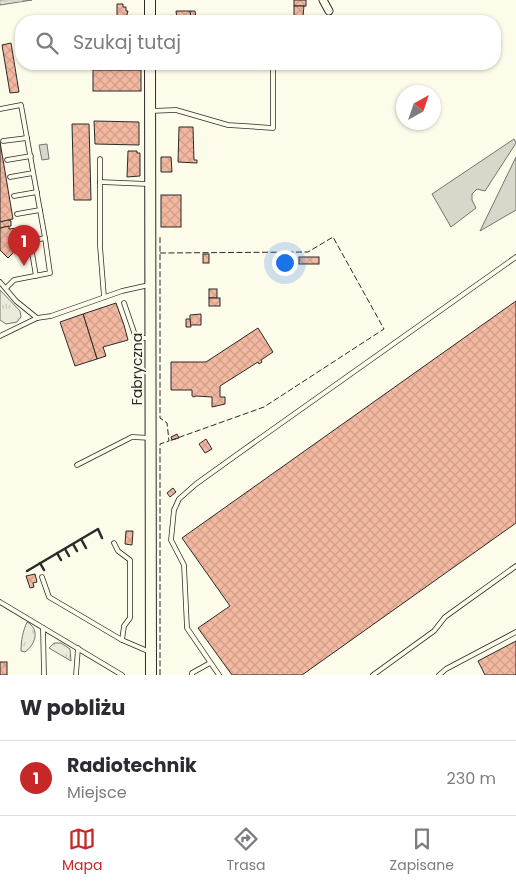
<!DOCTYPE html>
<html lang="pl">
<head>
<meta charset="utf-8">
<style>
	body { margin:0; font-family:Poppins,sans-serif; background:#f7f7f7; color:#2b2b33 }
	.compass { position:absolute; left:396px; top:85px; width:45px; height:45px; border-radius:50%; background:#fff; box-shadow:0 1px 4px #0004; rotate:40deg }
	.you { position:absolute; left:284px; top:262px; width:18px; height:18px; margin:-12px; border:4px solid #fff; border-radius:50%; background:#1a73e8; box-shadow:0 0 0 8px #1a73e833 }
	.badge { display:grid; place-items:center; width:32px; height:32px; border-radius:50%; background:#c62828; color:#fff; font-size:16px; font-weight:700 }
	.pin { position:absolute; translate:-50% -41px; filter:drop-shadow(0 1px 2px #0008) }
	.pin::after { content:''; position:absolute; top:26px; width:18px; height:15px; background:inherit; clip-path:polygon(0 0,100% 0,50% 100%) }
	.list { margin:0; padding:0; list-style:none }
	h2 { display:flex; justify-content:space-between; align-items:center; height:65px; margin:0; padding:0 20px; font-size:21px }
	h2 small { font-size:16px; font-weight:400; color:#7c7c81 }
	.list li { display:grid; grid-template-columns:32px 1fr auto; gap:15px; align-items:center; box-sizing:border-box; height:75px; padding:0 20px; border-top:1px solid #e1e1e2 }
	.list b { display:block; font-size:19px; white-space:nowrap }
	.list p { margin:0; font-size:16px; white-space:nowrap; color:#7c7c81 }
	.list em { font-size:16px; font-style:normal; color:#7c7c81 }
	.icon { flex:none; width:28px; height:28px; fill:none; stroke:currentColor; stroke-width:2; stroke-linecap:round; stroke-linejoin:round }
	.map { position:relative; flex:none; width:516px; height:675px; overflow:hidden }
	.search { position:absolute; background:#fff; box-shadow:0 1px 4px #0004; left:15px; right:15px; top:15px; height:55px; display:flex; align-items:center; gap:12px; box-sizing:border-box; padding:0 18px; border-radius:20px; color:#7c7c81; font-size:19px }
	.sheet { height:140px; background:#fff }
	nav { display:flex; justify-content:space-around; align-items:center; box-sizing:border-box; height:70px; border-top:1px solid #e1e1e2; background:#fff; font-size:14px; color:#7c7c81 }
	nav a { display:grid; justify-items:center; gap:2px }
	nav .on { color:#c62828 }
	.map>svg:first-child { display:block }
	.grass { fill:url(#grass-tufts); stroke:#74746e }
	.forest { fill:url(#forest-crowns); stroke:#74746e }
	.water { fill:#d8d7c9; stroke:#74746e }
	.lines { fill:none; stroke-linecap:round; stroke-linejoin:round }
	.stream { stroke:#d8d7c9; stroke-width:2.5 }
	.building { fill:url(#building-cross-hatch); stroke:#2b2b2b }
	.service-casing { stroke:#2b2b2b; stroke-width:5.5 }
	.minor-casing { stroke:#2b2b2b; stroke-width:9 }
	.secondary-casing { stroke:#2b2b2b; stroke-width:12 }
	.service { stroke:#fdfbea; stroke-width:4 }
	.minor { stroke:#fdfbea; stroke-width:7 }
	.secondary { stroke:#fdfbea; stroke-width:10 }
	.fence { stroke:#2b2b2b; stroke-width:1; stroke-dasharray:6 2.5; stroke-linecap:butt }
	.wall { stroke:#2b2b2b; stroke-width:2.5 }
	.labels { text-anchor:middle; dominant-baseline:central; stroke-width:4; stroke-linejoin:round; paint-order:stroke }
	.street-label { font-size:14px; fill:#2b2b2b; stroke:#fdfbea }
</style>
</head>
<body>
<div class="map">
<svg width="516" height="675" viewBox="0 0 516 675">
	<defs>
		<pattern id="grass-tufts" width="24" height="20" patternUnits="userSpaceOnUse" patternTransform="scale(1.25)"><rect width="24" height="20" fill="#ecebdb"/><path d="M3 7l-1-3M5 7V3M7 7l1-3M15 17l-1-3M17 17v-4M19 17l1-3" fill="none" stroke="#cbcabc"/></pattern>
		<pattern id="forest-crowns" width="20" height="18" patternUnits="userSpaceOnUse" patternTransform="scale(1.25)"><rect width="20" height="18" fill="#ecebdb"/><path d="M2 6a3 3 0 1 1 6 0M12 15a3 3 0 1 1 6 0" fill="none" stroke="#cbcabc"/></pattern>
		<pattern id="building-cross-hatch" width="8" height="8" patternUnits="userSpaceOnUse" patternTransform="scale(1.25)"><rect width="8" height="8" fill="#f2b8a0"/><path d="M0 0l8 8M0 8l8-8" fill="none" stroke="#d09e8a"/></pattern>
	</defs>
	<rect width="100%" height="100%" fill="#fdfbea"/>
	<!-- grass -->
	<g class="grass">
		<polygon points="0,290 20,311 21,317 17,322 6,324 0,320"/>
		<path d="M27,622C40,629 36,644 25,652L21,651C21,640 23,631 27,622Z"/>
		<polygon points="54,643 61,643 70,649 71,661 49,648"/>
	</g>
	<!-- forest -->
	<polygon class="forest" points="0,0 32,0 0,5"/>
	<!-- water -->
	<g class="water">
		<polygon points="514,139 516,143 485,191 477,189 472,194 472,200 476,208 451,227 432,194"/>
		<polygon points="47,144 49,159 42,160 39,145"/>
		<polygon points="516,157 516,210 480,231"/>
	</g>
	<g class="lines">
		<!-- stream -->
		<polyline class="stream" points="0,2 22,0"/>
	</g>
	<!-- building -->
	<g class="building">
		<rect x="294" y="0" width="12" height="6"/>
		<polygon points="117,4 123,4 123,7 126,7 126,11 128,11 126,18 117,18"/>
		<polygon points="294,6 304,6 303,16 294,16"/>
		<polygon points="176,11 190,11 191,18 177,19"/>
		<polygon points="190,11 195,11 196,19 191,18"/>
		<polygon points="11,43 19,92 10,93 2,45"/>
		<rect x="77" y="64" width="59" height="1"/>
		<rect x="93" y="70" width="48" height="21"/>
		<polygon points="94,121 139,122 139,145 95,144"/>
		<polygon points="72,124 89,124 91,200 74,200"/>
		<polygon points="179,127 193,127 194,160 197,160 197,163 178,162"/>
		<polygon points="0,142 13,219 0,222"/>
		<polygon points="128,151 137,151 137,153 140,153 140,176 127,177"/>
		<polygon points="161,157 171,157 172,172 161,172"/>
		<rect x="161" y="195" width="20" height="32"/>
		<polygon points="8,220 11,221 11,226 0,228 0,222"/>
		<polygon points="9,226 9,229 18,228 28,238 24,243 21,240 12,245 16,250 8,258 0,250 0,228"/>
		<rect x="203" y="254" width="6" height="9"/>
		<rect x="299" y="257" width="20" height="7"/>
		<rect x="209" y="289" width="8" height="9"/>
		<rect x="209" y="298" width="11" height="8"/>
		<polygon points="516,301 516,523 302,675 232,675 198,628 230,606 182,538"/>
		<polygon points="116,303 124,325 128,340 103,347 106,356 97,359 83,314"/>
		<polygon points="83,314 97,359 75,366 60,322"/>
		<polygon points="201,314 201,325 190,325 190,315"/>
		<polygon points="186,319 190,319 191,327 186,327"/>
		<polygon points="258,328 273,352 261,360 262,362 259,364 258,362 220,386 220,397 225,397 225,404 212,407 212,397 196,396 194,397 192,396 192,390 171,390 171,362 206,362"/>
		<polygon points="177,434 179,438 172,440 171,437"/>
		<polygon points="206,439 212,449 205,453 199,444"/>
		<polygon points="173,488 176,492 170,497 167,493"/>
		<polygon points="126,531 133,531 132,545 125,544"/>
		<polygon points="35,574 37,582 33,583 34,587 30,588 26,576"/>
		<polygon points="516,641 516,675 485,675 478,661"/>
		<rect x="0" y="662" width="7" height="13"/>
	</g>
	<g class="lines">
		<defs>
			<g id="service">
				<polyline points="0,109 21,105 45,238 50,273 19,279 14,280 6,288"/>
				<polyline points="150,111 176,110 228,125 273,128 273,64"/>
				<polyline points="3,141 27,138"/>
				<polyline points="100,159 100,246 104,297"/>
				<polyline points="7,160 31,156"/>
				<polyline points="10,177 33,173"/>
				<polyline points="100,182 148,184"/>
				<polyline points="14,196 37,192"/>
				<polyline points="17,214 40,210"/>
				<polyline points="36,276 30,241 45,238"/>
				<polyline points="0,282 16,301 37,318"/>
				<polyline points="124,303 136,338 149,338"/>
				<polyline points="0,336 37,318 51,316 122,291 149,285"/>
				<polyline points="77,465 132,437 151,438"/>
				<polyline points="114,543 118,551 130,560 130,618 124,626 122,640 150,652"/>
				<polyline points="42,577 49,597 122,640"/>
				<polyline points="0,602 122,675"/>
				<polyline points="43,628 44,675"/>
				<polyline points="76,675 78,648"/>
				<polyline points="192,675 192,673 210,663"/>
				<polyline points="219,675 187,628 184,565 171,540 174,510 179,499 196,484 242,451 516,257"/>
				<polyline points="373,675 434,631 445,617 516,566"/>
				<polyline points="439,675 446,669 516,632"/>
			</g>
			<polyline id="minor" points="323,0 329,11"/>
			<g id="secondary">
				<polyline points="150,0 150,21"/>
				<polyline points="150,64 151,675"/>
			</g>
		</defs>
		<!-- service casing -->
		<use href="#service" class="service-casing"/>
		<!-- minor casing -->
		<use href="#minor" class="minor-casing"/>
		<!-- secondary casing -->
		<use href="#secondary" class="secondary-casing"/>
		<!-- service -->
		<use href="#service" class="service"/>
		<!-- minor -->
		<use href="#minor" class="minor"/>
		<!-- secondary -->
		<use href="#secondary" class="secondary"/>
		<!-- fence -->
		<g class="fence">
			<polyline points="160,253 308,252 333,237 384,329 264,407 169,441"/>
			<polyline points="160,675 160,444 169,441 167,423 160,418 160,237"/>
		</g>
		<!-- wall -->
		<g class="wall">
			<polyline points="81,539 86,548"/>
			<polyline points="73,544 77,551"/>
			<polyline points="65,549 69,556"/>
			<polyline points="57,553 61,560"/>
			<polyline points="40,563 44,570"/>
			<polyline points="27,571 98,529 102,538"/>
		</g>
	</g>
	<g class="labels">
		<!-- street labels -->
		<g class="street-label">
			<text transform="translate(137 369) rotate(-90)">Fabryczna</text>
		</g>
	</g>
</svg>
<svg class="compass" viewBox="-18 -18 36 36"><path d="M0-13l5 13h-10z" fill="#e53935"/><path d="M0 13l5-13h-10z" fill="#7c7c81"/></svg>
<div class="you"></div>
<div class="pin badge" style="left:24px;top:266px">1</div>
<div class="search"><svg class="icon" aria-label="search" viewBox="0 0 24 24"><circle cx="10" cy="10" r="6"/><path d="M15 15l6 6"/></svg>Szukaj tutaj</div>
</div>
<section class="sheet">
<h2>W pobliżu<small></small></h2>
<ul class="list">
<li><span class="badge">1</span><div><b>Radiotechnik</b><p>Miejsce</p></div><em>230 m</em></li>
</ul>
</section>
<nav>
<a class="on"><svg class="icon" aria-label="map" viewBox="0 0 24 24"><path d="M3 6l6-2 6 2 6-2v14l-6 2-6-2-6 2zM9 4v14M15 6v14"/></svg>Mapa</a>
<a><svg class="icon" aria-label="directions" viewBox="0 0 24 24"><path d="M12 3l9 9-9 9-9-9zM9 14v-3h6M13 9l2 2-2 2"/></svg>Trasa</a>
<a><svg class="icon" aria-label="saved" viewBox="0 0 24 24"><path d="M7 4h10v16l-5-4-5 4z"/></svg>Zapisane</a>
</nav>
</body>
</html>
